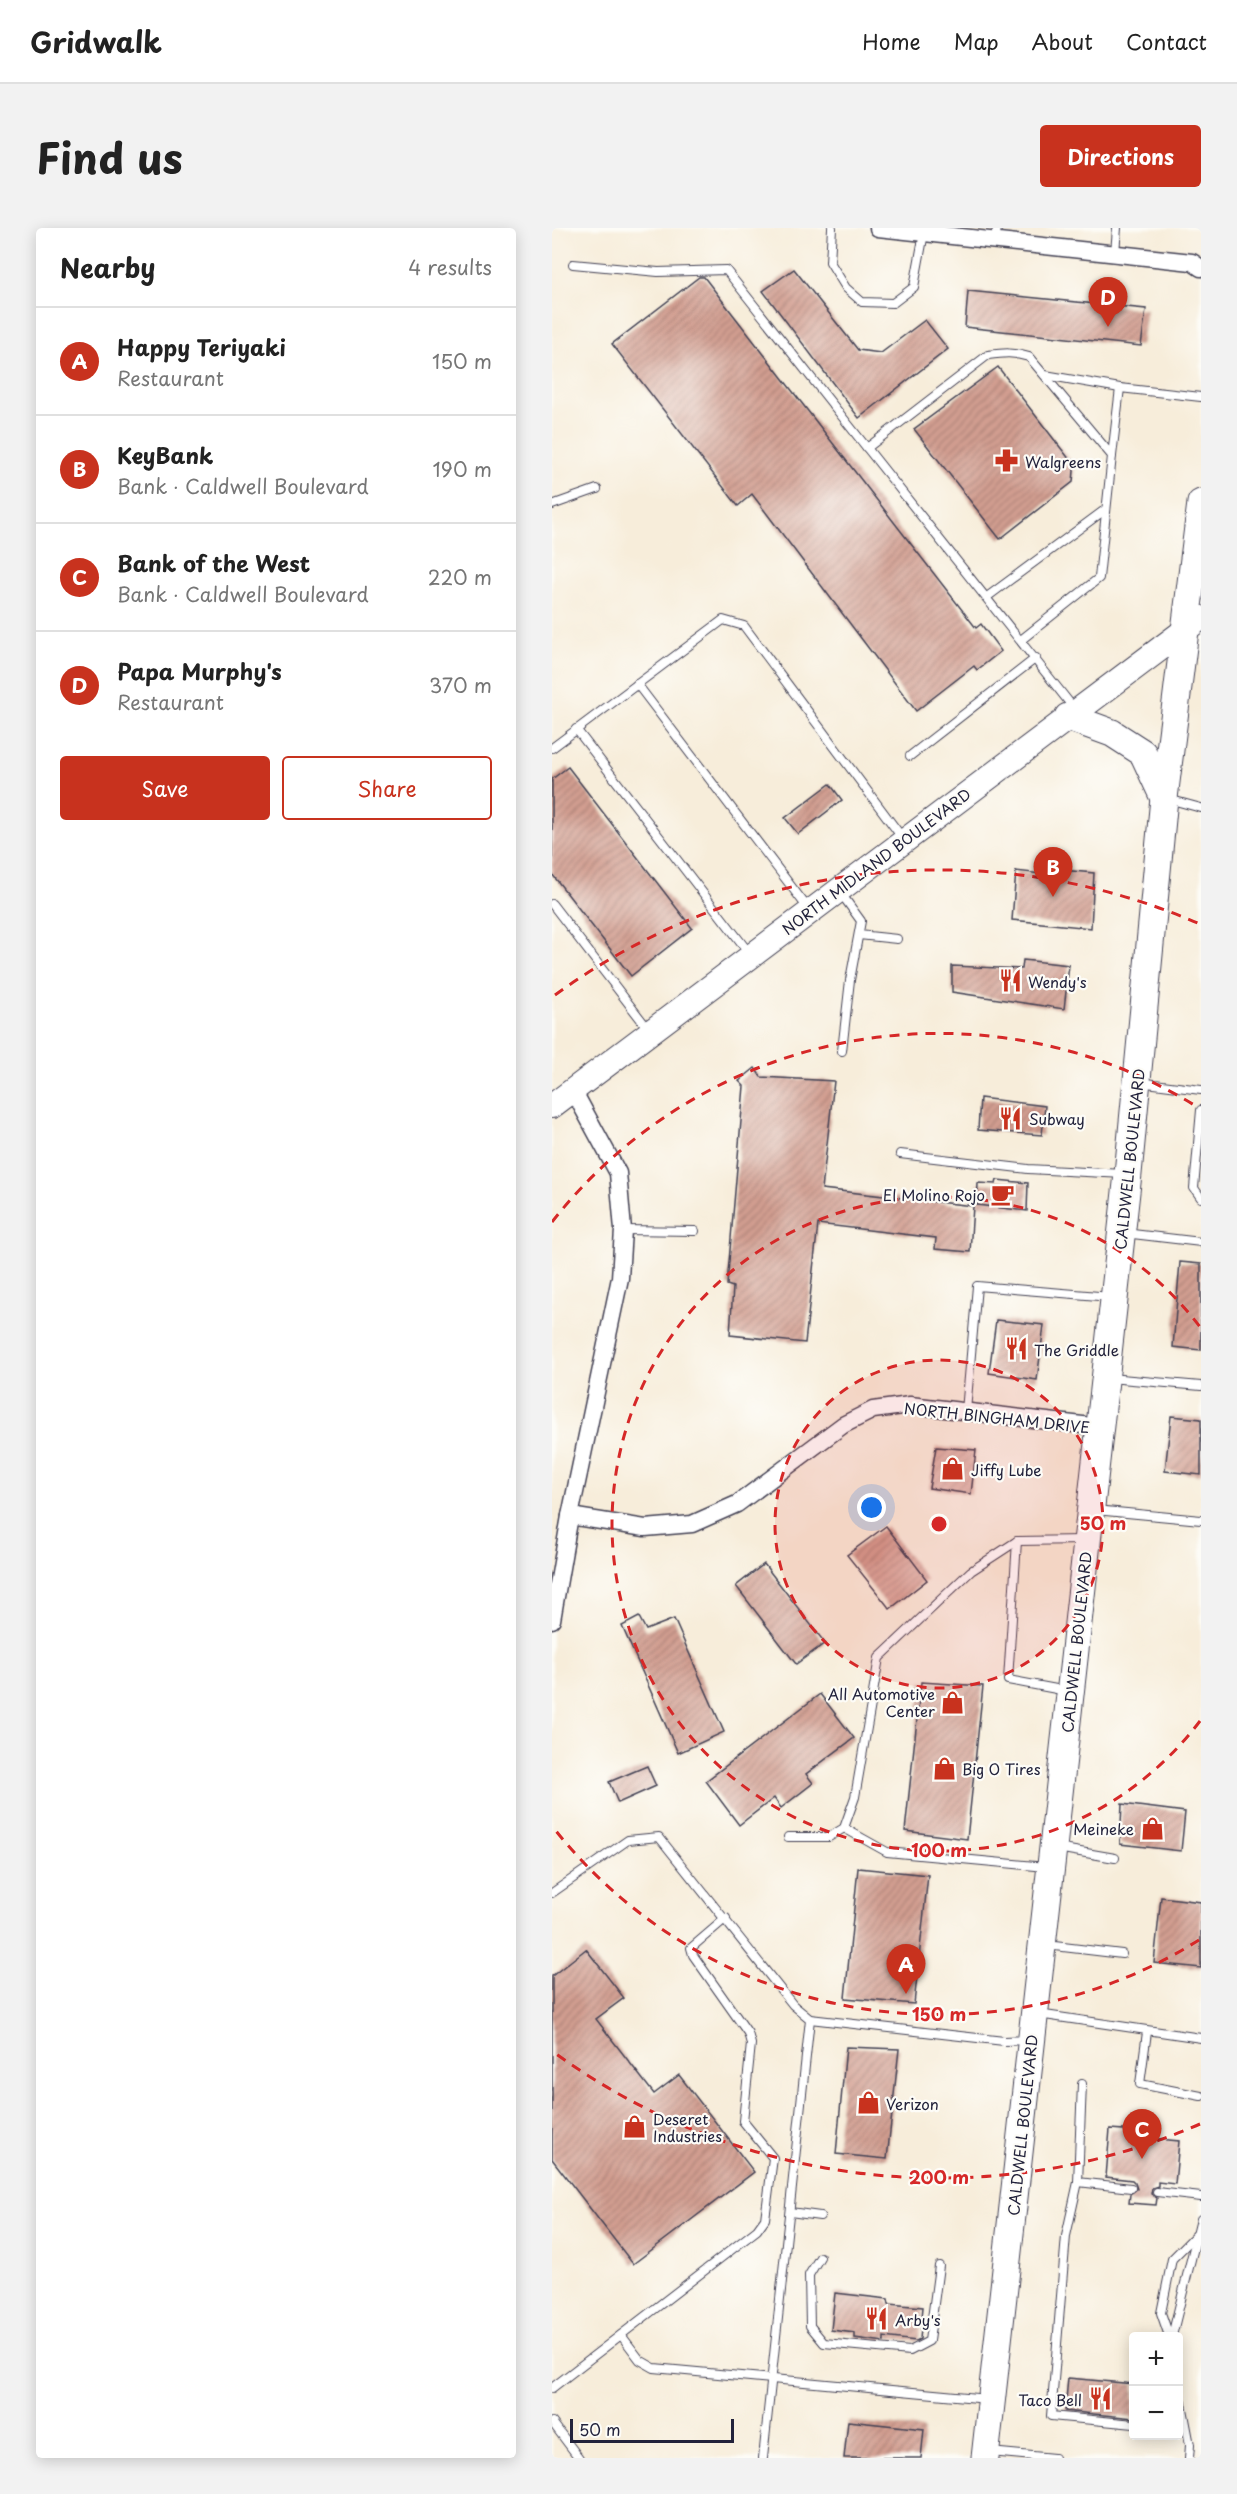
<!DOCTYPE html>
<html lang="en">
<head>
<meta charset="utf-8">
<style>
	body { margin:0; font-family:"Playpen Sans",sans-serif; background:#f2f2f2; color:#222 }
	.controls { position:absolute; right:18px; bottom:18px; display:grid; overflow:hidden; border-radius:6px; box-shadow:0 3px 15px #0003 }
	.controls button { width:54px; height:54px; display:grid; place-items:center; padding:0; border:0; border-bottom:2px solid #e0e0e0; background:#fff; color:#222; font:30px sans-serif }
	.scale { position:absolute; left:18px; bottom:15px; width:164px; box-sizing:border-box; padding-left:6px; border:3px solid #22223b; border-top:0; font-size:16px; line-height:21px; white-space:nowrap; color:#22223b; -webkit-text-stroke:4px #fdfcf7; paint-order:stroke }
	.you { position:absolute; left:320px; top:1280px; width:21px; height:21px; margin:-15px; border:4px solid #fff; border-radius:50%; background:#1a73e8; box-shadow:0 0 0 9px #1a73e833 }
	.badge { display:grid; place-items:center; width:39px; height:39px; border-radius:50%; background:#c8321e; color:#fff; font-size:20px; font-weight:700 }
	.pin { position:absolute; translate:-50% -50px; filter:drop-shadow(0 2px 3px #0008) }
	.pin::after { content:''; position:absolute; top:32px; width:21px; height:18px; background:inherit; clip-path:polygon(0 0,100% 0,50% 100%) }
	.list { margin:0; padding:0; list-style:none }
	h2 { display:flex; justify-content:space-between; align-items:center; height:78px; margin:0; padding:0 24px; font-size:26px }
	h2 small { font-size:20px; font-weight:400; color:#767676 }
	.list li { display:grid; grid-template-columns:39px 1fr auto; gap:18px; align-items:center; box-sizing:border-box; height:108px; padding:0 24px; border-top:2px solid #e0e0e0 }
	.list b { display:block; font-size:22px; white-space:nowrap }
	.list p { margin:0; font-size:20px; white-space:nowrap; color:#767676 }
	.list em { font-size:20px; font-style:normal; color:#767676 }
	.actions { display:flex; gap:12px; padding:18px 24px }
	.actions a { flex:1; padding:14px 0; border:2px solid #c8321e; border-radius:6px; text-align:center; font-size:21px; color:#c8321e }
	.actions .main { background:#c8321e; color:#fff }
	.map { position:relative; flex:none; width:649px; height:2230px; overflow:hidden; border-radius:6px }
	header { display:flex; align-items:center; gap:36px; box-sizing:border-box; height:84px; padding:0 30px; background:#fff; border-bottom:2px solid #e0e0e0 }
	header strong { font-size:28px }
	nav { display:flex; gap:33px; margin-inline-start:auto; font-size:21px }
	.intro { display:flex; align-items:center; justify-content:space-between; box-sizing:border-box; height:144px; padding:0 36px }
	h1 { margin:0; font-size:42px }
	.button { padding:15px 27px; border-radius:6px; background:#c8321e; color:#fff; font-size:21px; font-weight:700 }
	main { display:flex; gap:36px; padding:0 36px }
	aside { flex:1; background:#fff; border-radius:6px; box-shadow:0 3px 15px #0003 }
	.map>svg:first-child { display:block }
	.building { fill:url(#building-hatch) }
	.lines { fill:none; stroke-linecap:round; stroke-linejoin:round }
	.lane-casing { stroke:#424053; stroke-width:10 }
	.street-casing { stroke:#424053; stroke-width:19 }
	.secondary-casing { stroke:#424053; stroke-width:26 }
	.primary-casing { stroke:#424053; stroke-width:29 }
	.lane { stroke:#fff; stroke-width:8 }
	.street { stroke:#fff; stroke-width:16 }
	.secondary { stroke:#fff; stroke-width:24 }
	.primary { stroke:#fff; stroke-width:27 }
	.ring { fill:none; stroke:#d62828; stroke-width:3; stroke-dasharray:10 8 }
	.labels { text-anchor:middle; dominant-baseline:central; stroke-width:4.5; stroke-linejoin:round; paint-order:stroke }
	.poi-label { font-size:15px; fill:#22223b; stroke:#fdfcf7; text-anchor:start }
	.street-label { font-size:15px; fill:#22223b; stroke:#fdfcf7 }
	.centre { fill:#d62828; stroke:#fdfcf7; stroke-width:3 }
	.ring-label { font-size:18px; text-anchor:middle; font-weight:bold; fill:#d62828; stroke:#fdfcf7; stroke-width:4.5; stroke-linejoin:round; paint-order:stroke }
</style>
</head>
<body>
<header>
<strong>Gridwalk</strong>
<nav><a>Home</a><a>Map</a><a>About</a><a>Contact</a></nav>
</header>
<div class="intro"><h1>Find us</h1><a class="button">Directions</a></div>
<main>
<aside>
<h2>Nearby<small>4 results</small></h2>
<ul class="list">
<li><span class="badge">A</span><div><b>Happy Teriyaki</b><p>Restaurant</p></div><em>150 m</em></li>
<li><span class="badge">B</span><div><b>KeyBank</b><p>Bank · Caldwell Boulevard</p></div><em>190 m</em></li>
<li><span class="badge">C</span><div><b>Bank of the West</b><p>Bank · Caldwell Boulevard</p></div><em>220 m</em></li>
<li><span class="badge">D</span><div><b>Papa Murphy's</b><p>Restaurant</p></div><em>370 m</em></li>
</ul>
<div class="actions"><a class="main">Save</a><a>Share</a></div>
</aside>
<div class="map">
<svg width="649" height="2230" viewBox="0 0 649 2230">
	<defs>
		<pattern id="building-hatch" width="6" height="6" patternUnits="userSpaceOnUse" patternTransform="scale(1.5)"><rect width="6" height="6" fill="#d29e90"/><path d="M-1 1l2-2M0 6l6-6M5 7l2-2" fill="none" stroke="#aa8077"/></pattern>
	</defs>
	<rect width="100%" height="100%" fill="#fdfcf7"/>
	<filter id="ink" filterUnits="userSpaceOnUse"><feTurbulence type="fractalNoise" baseFrequency=".0167" numOctaves="2"/><feDisplacementMap in="SourceGraphic" scale="12" xChannelSelector="R" yChannelSelector="G"/><feConvolveMatrix kernelMatrix="1 2 1 2 8 2 1 2 1" color-interpolation-filters="sRGB"/></filter>
	<filter id="wash" filterUnits="userSpaceOnUse"><feTurbulence type="fractalNoise" baseFrequency=".008" numOctaves="4" result="noise"/><feDisplacementMap in="SourceGraphic" scale="24" xChannelSelector="R" yChannelSelector="G"/><feGaussianBlur stdDeviation="1.35" result="paint"/><feColorMatrix in="noise" values="0 0 0 0 0 0 0 0 0 0 0 0 0 0 0 0 0 1.4 0 .05"/><feComposite in="paint" operator="in"/></filter>
	<g filter="url(#wash)">
		<rect width="100%" height="100%" fill="#f7edda"/>
		<g id="blocks">
			<!-- building -->
			<g class="building">
				<polygon points="242,41 306,122 329,125 373,92 396,121 307,190 211,63"/>
				<polygon points="147,49 152,49 424,400 429,396 449,423 425,442 422,438 364,483 200,266 186,278 60,116"/>
				<polygon points="416,63 594,81 589,118 413,99"/>
				<polygon points="446,139 518,232 523,232 521,254 448,311 362,201"/>
				<polygon points="16,539 140,700 79,748 0,646 0,551"/>
				<polygon points="278,556 290,572 246,606 233,590"/>
				<polygon points="498,641 542,645 539,700 460,692 464,643 498,647"/>
				<polygon points="471,732 517,737 512,781 400,764 400,738 470,741"/>
				<polygon points="203,840 209,849 282,853 270,961 421,978 418,1024 383,1021 384,1010 266,996 253,1115 178,1107 181,1059 175,1057 192,858 187,853"/>
				<polygon points="428,870 493,878 490,907 426,902"/>
				<polygon points="445,952 476,955 475,983 425,977 426,955 444,956"/>
				<polygon points="628,1034 649,1036 649,1122 621,1119"/>
				<polygon points="444,1092 492,1097 485,1152 437,1145"/>
				<polygon points="619,1188 649,1191 649,1247 613,1243"/>
				<polygon points="384,1219 424,1222 419,1266 377,1260"/>
				<polygon points="334,1298 375,1352 338,1381 295,1327"/>
				<polygon points="212,1336 273,1415 244,1436 184,1358"/>
				<polygon points="87,1389 94,1402 122,1391 172,1504 126,1525 70,1398"/>
				<polygon points="369,1454 431,1458 415,1611 353,1603"/>
				<polygon points="268,1466 302,1510 254,1546 261,1555 229,1580 222,1570 187,1597 154,1553"/>
				<polygon points="95,1538 104,1558 66,1575 57,1554"/>
				<polygon points="570,1576 633,1584 629,1623 568,1616"/>
				<polygon points="306,1640 376,1647 362,1776 293,1770"/>
				<polygon points="609,1669 649,1674 649,1740 602,1735"/>
				<polygon points="34,1721 72,1770 44,1791 102,1866 127,1847 202,1944 81,2036 0,1931 0,1748"/>
				<polygon points="294,1819 347,1821 335,1931 284,1926"/>
				<polygon points="558,1901 585,1903 585,1909 627,1913 623,1956 606,1954 606,1958 600,1960 599,1966 605,1970 604,1977 577,1975 578,1966 585,1961 583,1955 580,1952 554,1949"/>
				<polygon points="283,2065 336,2071 337,2076 371,2079 368,2111 364,2113 332,2109 332,2114 303,2110 303,2105 279,2102"/>
				<polygon points="516,2150 582,2156 582,2190 513,2183"/>
				<polygon points="296,2193 372,2201 369,2230 292,2230"/>
			</g>
		</g>
	</g>
	<g filter="url(#ink)">
		<use href="#blocks" fill-opacity="0" stroke="#424053" stroke-width="1.5"/>
		<g class="lines">
			<defs>
				<g id="lane">
					<polyline points="280,0 278,34 294,60 310,74 341,75 362,59 372,5"/>
					<polyline points="443,13 445,0"/>
					<polyline points="563,25 565,0"/>
					<polyline points="21,36 106,44 174,42 315,220"/>
					<polyline points="493,147 568,160"/>
					<polyline points="560,228 568,160 649,169"/>
					<polyline points="0,277 45,261"/>
					<polyline points="435,369 554,281"/>
					<path d="M469,412L547,350L560,228L477,129C462,124 452,125 436,127L315,220L524,483"/>
					<polyline points="85,456 258,683"/>
					<polyline points="24,501 198,726"/>
					<polyline points="0,520 171,392 192,398 352,612"/>
					<polyline points="358,528 484,430"/>
					<polyline points="616,571 649,580"/>
					<polyline points="288,664 309,693 298,752 290,823"/>
					<polyline points="0,676 97,802"/>
					<polyline points="307,707 345,711"/>
					<polyline points="587,854 649,862"/>
					<polyline points="649,882 642,960 649,970"/>
					<polyline points="348,926 476,941 572,946"/>
					<polyline points="71,1002 143,1003"/>
					<polyline points="572,1005 649,1014"/>
					<polyline points="557,1150 649,1158"/>
					<polyline points="414,1183 425,1058 559,1069"/>
					<polyline points="543,1282 649,1292"/>
					<polyline points="465,1313 456,1452 515,1463"/>
					<polyline points="292,1600 335,1624 494,1639"/>
					<polyline points="236,1609 277,1609 292,1600 303,1569 327,1430 419,1343 465,1313 532,1312"/>
					<polyline points="505,1620 563,1630"/>
					<polyline points="0,1665 76,1612 107,1609 241,1777 258,1791 211,2230"/>
					<polyline points="494,1717 570,1726"/>
					<polyline points="486,1786 649,1810"/>
					<polyline points="258,1791 452,1813 476,1812"/>
					<polyline points="595,1804 588,1856 649,1868"/>
					<polyline points="530,1856 526,1954 514,2008 499,2188 582,2196"/>
					<polyline points="526,1954 579,1960"/>
					<polyline points="605,1964 649,1969"/>
					<polyline points="238,1984 268,1988"/>
					<polyline points="268,2029 257,2047 258,2098 272,2115 358,2123 377,2113 387,2038"/>
					<polyline points="69,2107 88,2132 102,2140 436,2171"/>
					<polyline points="617,2108 609,2085 620,2031 647,2004"/>
					<polyline points="620,2108 649,1991"/>
					<polyline points="626,2155 638,2217 637,2230"/>
					<polyline points="0,2160 205,2002 213,1991 221,1930 191,1893 199,1816 196,1805 141,1727 139,1720 174,1690"/>
					<polyline points="0,2194 27,2230"/>
					<polyline points="438,2224 502,2230"/>
				</g>
				<g id="street">
					<polyline points="326,0 640,34 649,40"/>
					<polyline points="18,1288 93,1300 140,1296 185,1276 291,1197 321,1182 358,1177 548,1199"/>
					<polyline points="0,1392 18,1288 68,1050 71,1002 66,945 21,862"/>
				</g>
				<polyline id="secondary" points="0,878 649,390"/>
				<g id="primary">
					<polyline points="516,489 560,505 591,525 612,570"/>
					<polyline points="433,2230 576,946 612,570 649,275"/>
				</g>
			</defs>
			<!-- lane casing -->
			<use href="#lane" class="lane-casing"/>
			<!-- street casing -->
			<use href="#street" class="street-casing"/>
			<!-- secondary casing -->
			<use href="#secondary" class="secondary-casing"/>
			<!-- primary casing -->
			<use href="#primary" class="primary-casing"/>
			<!-- lane -->
			<use href="#lane" class="lane"/>
			<!-- street -->
			<use href="#street" class="street"/>
			<!-- secondary -->
			<use href="#secondary" class="secondary"/>
			<!-- primary -->
			<use href="#primary" class="primary"/>
		</g>
	</g>
	<!-- distance rings -->
	<circle cx="387" cy="1296" r="164" fill="#d62828" fill-opacity=".12"/>
	<g class="ring">
		<circle cx="387" cy="1296" r="164"/>
		<path d="M648 1493A327 327 0 1 1 648 1099"/>
		<path d="M647 1712A491 491 0 0 1 0 1598M0 994A491 491 0 0 1 647 880"/>
		<path d="M648 1896A654 654 0 0 1 3 1825M3 767A654 654 0 0 1 648 696"/>
	</g>
	<!-- icons -->
	<defs>
		<symbol id="pharmacy-bare" viewBox="-9 -9 18 18"><path d="M-2-6h4v4h4v4h-4v4h-4v-4h-4v-4h4Z" fill="#c8321e" stroke="#fdfcf7" stroke-width="2.5" paint-order="stroke"/></symbol>
		<symbol id="restaurant-bare" viewBox="-9 -9 18 18"><path d="M-5-6h1v4h1v-4h1v4h1v-4h1v5L-1.5 .5V6h-2V.5L-5-1ZM5-6V6H3V1.5H1.5Q1.5-4 5-6Z" fill="#c8321e" stroke="#fdfcf7" stroke-width="2.5" paint-order="stroke"/></symbol>
		<symbol id="cafe-bare" viewBox="-9 -9 18 18"><path d="M-5.5-4.5H6V0H3Q3 3.5 0 3.5H-2.5Q-5.5 3.5-5.5 0ZM3-3.2v2h1.7v-2ZM-6 4.5H4V6H-6Z" fill="#c8321e" stroke="#fdfcf7" stroke-width="2.5" paint-order="stroke"/></symbol>
		<symbol id="shop-bare" viewBox="-9 -9 18 18"><path d="M-5-2.5h2.3a2.7 3.5 0 0 1 5.4 0H5L5.5 6h-11ZM-1.5-2.5h3a1.5 2.3 0 0 0-3 0Z" fill="#c8321e" stroke="#fdfcf7" stroke-width="2.5" paint-order="stroke"/></symbol>
	</defs>
	<g fill-rule="evenodd">
		<use href="#pharmacy-bare" x="438" y="216" width="33" height="33"/>
		<use href="#restaurant-bare" x="442" y="736" width="33" height="33"/>
		<use href="#restaurant-bare" x="442" y="874" width="33" height="33"/>
		<use href="#cafe-bare" x="434" y="950" width="33" height="33"/>
		<use href="#restaurant-bare" x="448" y="1104" width="33" height="33"/>
		<use href="#shop-bare" x="384" y="1224" width="33" height="33"/>
		<use href="#shop-bare" x="384" y="1458" width="33" height="33"/>
		<use href="#shop-bare" x="376" y="1524" width="33" height="33"/>
		<use href="#shop-bare" x="584" y="1584" width="33" height="33"/>
		<use href="#shop-bare" x="300" y="1858" width="33" height="33"/>
		<use href="#shop-bare" x="66" y="1882" width="33" height="33"/>
		<use href="#restaurant-bare" x="308" y="2074" width="33" height="33"/>
		<use href="#restaurant-bare" x="532" y="2154" width="33" height="33"/>
	</g>
	<g class="labels">
		<!-- poi labels -->
		<g class="poi-label">
			<text x="473" y="233">Walgreens</text>
			<text x="476" y="753">Wendy's</text>
			<text x="477" y="890">Subway</text>
			<text x="433" y="966" text-anchor="end">El Molino Rojo</text>
			<text x="482" y="1121">The Griddle</text>
			<text x="419" y="1241">Jiffy Lube</text>
			<text x="383" y="1465" text-anchor="end">All Automotive<tspan x="383" dy="17">Center</tspan></text>
			<text x="410" y="1540">Big O Tires</text>
			<text x="582" y="1600" text-anchor="end">Meineke</text>
			<text x="334" y="1875">Verizon</text>
			<text x="101" y="1890">Deseret<tspan x="101" dy="17">Industries</tspan></text>
			<text x="343" y="2091">Arby's</text>
			<text x="530" y="2171" text-anchor="end">Taco Bell</text>
		</g>
		<!-- street labels -->
		<g class="street-label">
			<text transform="translate(324 633) rotate(-37)">NORTH MIDLAND BOULEVARD</text>
			<text transform="translate(577 931) rotate(-84)">CALDWELL BOULEVARD</text>
			<text transform="translate(445 1189) rotate(6)">NORTH BINGHAM DRIVE</text>
			<text transform="translate(524 1414) rotate(-84)">CALDWELL BOULEVARD</text>
			<text transform="translate(470 1897) rotate(-84)">CALDWELL BOULEVARD</text>
		</g>
	</g>
	<circle cx="387" cy="1296" r="9" class="centre"/>
	<g class="ring-label">
		<text x="551" y="1302">50 m</text>
		<text x="387" y="1629">100 m</text>
		<text x="387" y="1793">150 m</text>
		<text x="387" y="1956">200 m</text>
	</g>
</svg>
<div class="controls">
<button>+</button>
<button>−</button>
</div>
<div class="scale">50 m</div>
<div class="you"></div>
<div class="pin badge" style="left:354px;top:1766px">A</div>
<div class="pin badge" style="left:501px;top:669px">B</div>
<div class="pin badge" style="left:590px;top:1931px">C</div>
<div class="pin badge" style="left:556px;top:99px">D</div>
</div>
</main>
</body>
</html>
